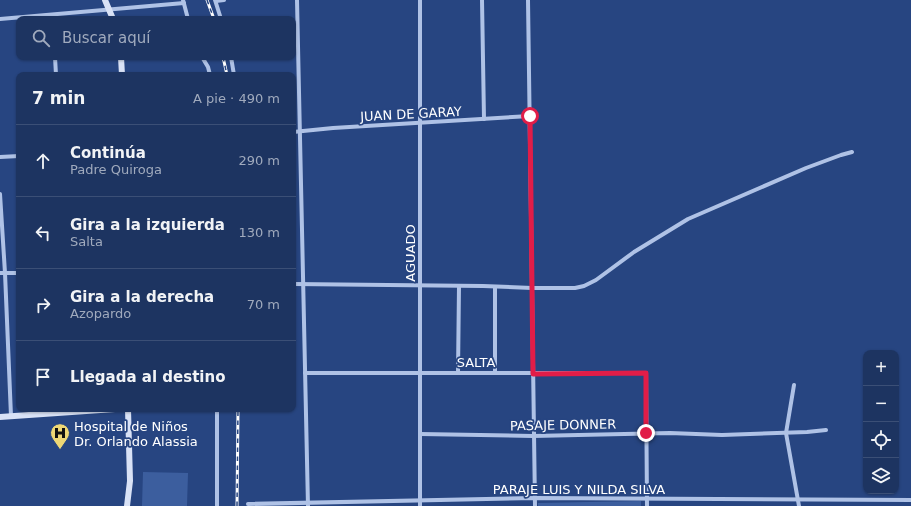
<!DOCTYPE html>
<html lang="es">
<head>
<meta charset="utf-8">
<style>
	body { margin:0; font-family:"DejaVu Sans",sans-serif; background:#2a3f6a; color:#f1f3f6 }
	.controls { position:absolute; right:12px; bottom:12px; display:grid; overflow:hidden; border-radius:8px; box-shadow:0 1px 3px #0004 }
	.controls button { width:36px; height:36px; display:grid; place-items:center; padding:0; border:0; border-bottom:1px solid #3b4f76; background:#1d3461; color:#f1f3f6; font:20px sans-serif }
	.stop { position:absolute; width:12px; height:12px; margin:-9px; border:3px solid #e11d48; border-radius:50%; background:#fff }
	.stop.end { background:#e11d48; border-color:#fff; box-shadow:0 1px 4px #0008 }
	.list { margin:0; padding:0; list-style:none }
	h2 { display:flex; justify-content:space-between; align-items:center; height:52px; margin:0; padding:0 16px; font-size:17px }
	h2 small { font-size:13px; font-weight:400; color:#a0aabd }
	.list li { display:grid; grid-template-columns:26px 1fr auto; gap:12px; align-items:center; box-sizing:border-box; height:72px; padding:0 16px; border-top:1px solid #3b4f76 }
	.list b { display:block; font-size:15px; white-space:nowrap }
	.list p { margin:0; font-size:13px; white-space:nowrap; color:#a0aabd }
	.list em { font-size:13px; font-style:normal; color:#a0aabd }
	.icon { flex:none; width:22px; height:22px; fill:none; stroke:currentColor; stroke-width:2; stroke-linecap:round; stroke-linejoin:round }
	.map { position:relative; flex:none; width:911px; height:506px; overflow:hidden }
	.search { position:absolute; background:#1d3461; box-shadow:0 1px 3px #0004; left:16px; top:16px; width:280px; height:44px; display:flex; align-items:center; gap:10px; box-sizing:border-box; padding:0 14px; border-radius:8px; color:#a0aabd; font-size:15px }
	.panel { position:absolute; background:#1d3461; box-shadow:0 1px 3px #0004; left:16px; top:72px; width:280px; height:340px; border-radius:8px }
	.map>svg:first-child { display:block }
	.green { fill:#3c5e9e }
	.lines { fill:none; stroke-linecap:round; stroke-linejoin:round }
	.street { stroke:#afc2e6; stroke-width:4 }
	.secondary { stroke:#d9e2f6; stroke-width:6 }
	.rail-casing { stroke:#fff; stroke-width:3 }
	.rail { stroke:#274581; stroke-width:1.5; stroke-dasharray:4.5; stroke-linecap:butt }
	.route { stroke:#e11d48; stroke-width:5 }
	.labels { text-anchor:middle; dominant-baseline:central; stroke-width:3.5; stroke-linejoin:round; paint-order:stroke }
	.street-label { font-size:13px; fill:#fff; stroke:#274581 }
	.poi-label { font-size:13px; fill:#fff; stroke:#274581; text-anchor:start }
</style>
</head>
<body>
<div class="map">
<svg width="911" height="506" viewBox="0 0 911 506">
	<rect width="100%" height="100%" fill="#274581"/>
	<!-- green -->
	<g class="green">
		<polygon points="143,472 188,473 187,506 142,506"/>
		<polygon points="641,501 641,506 538,506 538,503"/>
	</g>
	<g class="lines">
		<!-- street -->
		<g class="street">
			<polyline points="183,0 188,19"/>
			<polyline points="215,0 221,19"/>
			<polyline points="297,0 308,506"/>
			<polyline points="420,0 420,506"/>
			<polyline points="482,0 484,119"/>
			<polyline points="528,0 535,506"/>
			<polyline points="216,1 224,0"/>
			<polyline points="0,19 184,3"/>
			<polyline points="55,57 56,75"/>
			<polyline points="202,57 208,67 210,75"/>
			<polyline points="231,57 234,75"/>
			<polyline points="293,132 333,128 530,116"/>
			<polyline points="0,157 19,156"/>
			<polyline points="0,194 5,273 11,416"/>
			<polyline points="0,273 19,273"/>
			<polyline points="293,284 483,286 532,288 575,288 584,286 596,280 634,252 688,219 806,168 841,155 852,152"/>
			<polyline points="495,287 495,373"/>
			<polyline points="305,373 646,373 647,506"/>
			<polyline points="458,373 459,286"/>
			<polyline points="794,385 786,433 799,506"/>
			<polyline points="420,434 533,436 670,433 722,435 807,432 826,430"/>
			<polyline points="248,504 535,498 911,500"/>
			<polyline points="217,506 217,409"/>
		</g>
		<!-- secondary -->
		<g class="secondary">
			<polyline points="105,0 113,19"/>
			<polyline points="121,57 122,75"/>
			<polyline points="0,417 115,409"/>
			<polyline points="127,506 130,481 128,409"/>
		</g>
		<defs>
			<g id="rail">
				<polyline points="207,0 214,19"/>
				<polyline points="223,57 227,75"/>
				<polyline points="237,506 238,409"/>
			</g>
		</defs>
		<!-- rail casing -->
		<use href="#rail" class="rail-casing"/>
		<!-- rail -->
		<use href="#rail" class="rail"/>
	</g>
	<g class="lines">
		<!-- route -->
		<polyline class="route" points="530,116 533,374 646,373 646,433"/>
	</g>
	<!-- icons -->
	<defs>
		<symbol id="hospital-pin" viewBox="-11 -11 22 30"><path d="M0 17L-7.5 6A9.5 9.5 0 1 1 7.5 6Z" fill="#eed775" stroke="#274581"/><path d="M-5-5h3v3.5h4V-5h3V5h-3V1.5h-4V5h-3Z" fill="#111"/></symbol>
	</defs>
	<g fill-rule="evenodd">
		<use href="#hospital-pin" x="49" y="422" width="22" height="30"/>
	</g>
	<g class="labels">
		<!-- street labels -->
		<g class="street-label">
			<text transform="translate(411 114) rotate(-3)">JUAN DE GARAY</text>
			<text transform="translate(410 253) rotate(-90)">AGUADO</text>
			<text x="476" y="362">SALTA</text>
			<text transform="translate(563 425) rotate(-1)">PASAJE DONNER</text>
			<text x="579" y="489">PARAJE LUIS Y NILDA SILVA</text>
		</g>
		<!-- poi labels -->
		<g class="poi-label">
			<text x="74" y="426">Hospital de Niños<tspan x="74" dy="15">Dr. Orlando Alassia</tspan></text>
		</g>
	</g>
</svg>
<div class="controls">
<button>+</button>
<button>−</button>
<button><svg class="icon" aria-label="locate" viewBox="0 0 24 24"><circle cx="12" cy="12" r="6"/><path d="M12 2v4M12 18v4M2 12h4M18 12h4"/></svg></button>
<button><svg class="icon" aria-label="layers" viewBox="0 0 24 24"><path d="M12 4l9 5-9 5-9-5zM3 14l9 5 9-5"/></svg></button>
</div>
<div class="stop" style="left:530px;top:116px"></div>
<div class="stop end" style="left:646px;top:433px"></div>
<div class="search"><svg class="icon" aria-label="search" viewBox="0 0 24 24"><circle cx="10" cy="10" r="6"/><path d="M15 15l6 6"/></svg>Buscar aquí</div>
<section class="panel">
<h2>7 min<small>A pie · 490 m</small></h2>
<ul class="list">
<li><svg class="icon" aria-label="ahead" viewBox="0 0 24 24"><path d="M12 20V5M6 11l6-6 6 6"/></svg><div><b>Continúa</b><p>Padre Quiroga</p></div><em>290 m</em></li>
<li><svg class="icon" aria-label="left" viewBox="0 0 24 24"><path d="M17 20v-9H6M10 6l-5 5 5 5"/></svg><div><b>Gira a la izquierda</b><p>Salta</p></div><em>130 m</em></li>
<li><svg class="icon" aria-label="right" viewBox="0 0 24 24"><path d="M7 20v-9h11M14 6l5 5-5 5"/></svg><div><b>Gira a la derecha</b><p>Azopardo</p></div><em>70 m</em></li>
<li><svg class="icon" aria-label="arrive" viewBox="0 0 24 24"><path d="M6 21V4h12l-3 4 3 4H6"/></svg><div><b>Llegada al destino</b></div></li>
</ul>
</section>
</div>
</body>
</html>
